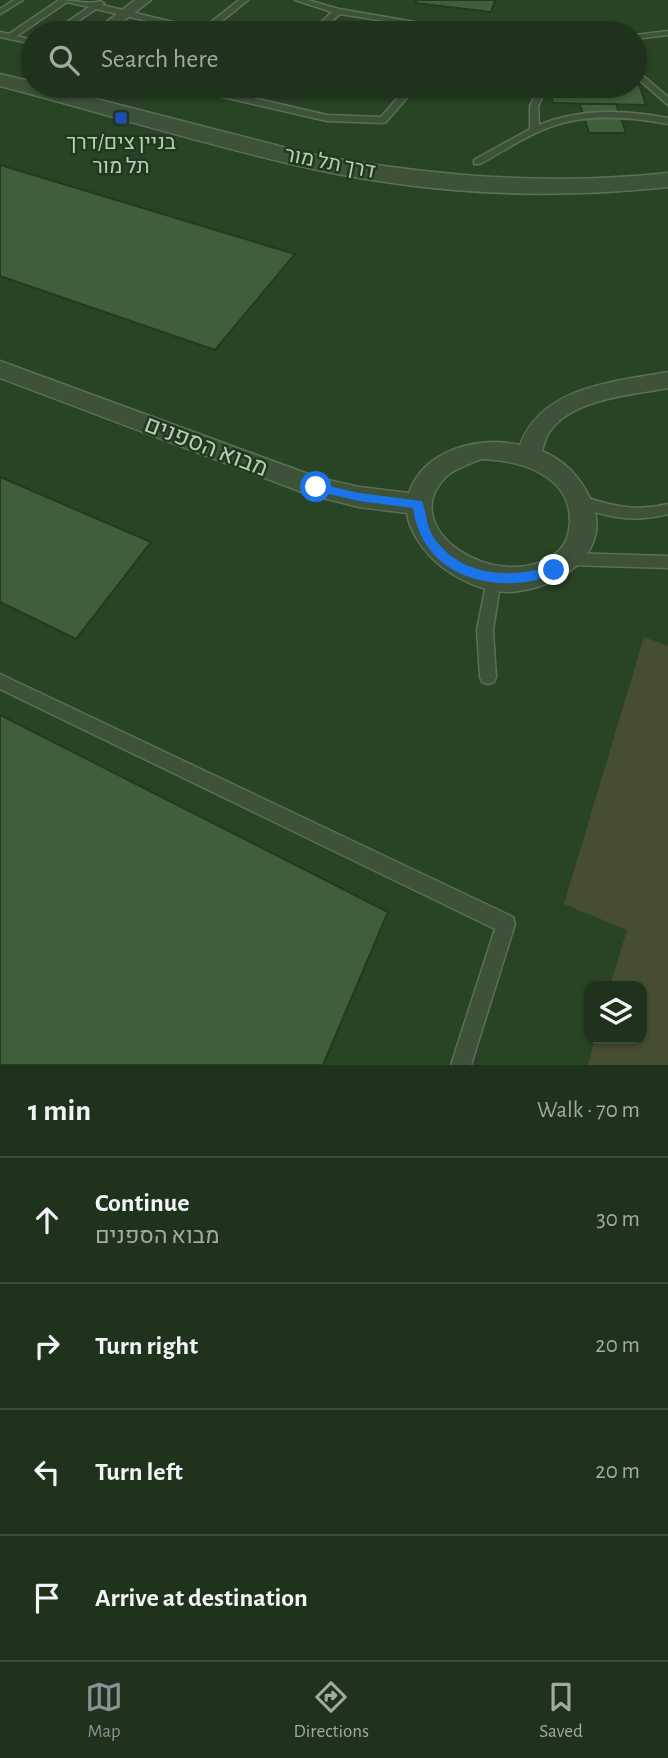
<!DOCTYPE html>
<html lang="en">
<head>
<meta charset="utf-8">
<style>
	body { margin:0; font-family:"Alegreya Sans",Heebo,sans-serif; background:#2c3e29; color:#f1f3f6 }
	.controls { position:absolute; right:21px; bottom:21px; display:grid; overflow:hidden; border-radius:14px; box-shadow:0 2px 5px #0004 }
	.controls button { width:63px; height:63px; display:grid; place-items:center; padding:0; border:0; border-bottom:2px solid #3c4d3b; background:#1f321c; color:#f1f3f6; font:35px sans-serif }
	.stop { position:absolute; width:21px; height:21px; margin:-16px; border:5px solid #1a73e8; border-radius:50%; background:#fff }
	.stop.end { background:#1a73e8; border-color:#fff; box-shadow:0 2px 7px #0008 }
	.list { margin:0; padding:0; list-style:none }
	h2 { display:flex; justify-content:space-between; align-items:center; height:91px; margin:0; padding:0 28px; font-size:30px }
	h2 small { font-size:23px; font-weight:400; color:#a1aaa3 }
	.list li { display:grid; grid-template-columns:46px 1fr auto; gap:21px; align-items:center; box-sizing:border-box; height:126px; padding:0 28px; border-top:2px solid #3c4d3b }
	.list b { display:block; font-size:26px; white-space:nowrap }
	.list p { margin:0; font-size:23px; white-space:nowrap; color:#a1aaa3 }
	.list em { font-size:23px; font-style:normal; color:#a1aaa3 }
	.icon { flex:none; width:38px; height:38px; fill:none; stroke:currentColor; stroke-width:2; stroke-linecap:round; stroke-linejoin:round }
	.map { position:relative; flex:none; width:668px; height:1065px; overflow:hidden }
	.search { position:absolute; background:#1f321c; box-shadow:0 2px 5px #0004; left:21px; right:21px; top:21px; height:77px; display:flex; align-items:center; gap:18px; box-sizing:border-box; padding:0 24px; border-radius:38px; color:#a1aaa3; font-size:26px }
	.sheet { height:595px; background:#1f321c }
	nav { display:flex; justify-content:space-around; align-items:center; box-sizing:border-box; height:98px; border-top:2px solid #3c4d3b; background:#1f321c; font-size:19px; color:#a1aaa3 }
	nav a { display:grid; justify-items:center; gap:4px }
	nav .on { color:#8c9099 }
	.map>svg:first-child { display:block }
	.green { fill:#464d31 }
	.building { fill:#415e3b; stroke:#233920; stroke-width:2 }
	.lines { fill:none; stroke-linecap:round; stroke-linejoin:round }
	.service-casing { stroke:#5a6f57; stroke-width:3 }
	.minor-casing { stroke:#5a6f57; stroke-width:3 }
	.tertiary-casing { stroke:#5a6f57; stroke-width:3 }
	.service { fill:#3d5239; fill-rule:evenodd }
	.minor { fill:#3d5239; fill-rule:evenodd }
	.tertiary { fill:#3d5239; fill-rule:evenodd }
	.route { fill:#1a73e8 }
	.transit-dot { fill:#1a4fb4; stroke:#21371e; stroke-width:2.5 }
	.labels { text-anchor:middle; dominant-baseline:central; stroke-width:5; stroke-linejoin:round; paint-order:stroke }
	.far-poi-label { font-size:21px; fill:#b9ccb6; stroke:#21371e }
	.far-street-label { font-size:21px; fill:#b9ccb6; stroke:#21371e }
	.street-label { font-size:24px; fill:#b9ccb6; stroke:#21371e }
</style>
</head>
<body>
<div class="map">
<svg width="668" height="1065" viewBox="0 0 668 1065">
	<rect width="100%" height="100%" fill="#294325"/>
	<!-- green -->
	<polygon class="green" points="644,637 668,646 668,1065 588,1065 595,1039 642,1039 642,986 610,986 627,930 564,904"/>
	<!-- building -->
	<g class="building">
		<polygon points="417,0 495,0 491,12 415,3"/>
		<polygon points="635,81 638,81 646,105 553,103 550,93 580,93 578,86 635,86"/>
		<polygon points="580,104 616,104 626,133 589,133"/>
		<polygon points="0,165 295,254 215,350 0,276"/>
		<polygon points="0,477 151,542 76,639 0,602"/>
		<polygon points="0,715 388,912 323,1065 0,1065"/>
	</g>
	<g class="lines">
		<defs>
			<g id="service">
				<polygon points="14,0 23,0 0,14 0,9"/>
				<path d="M59,0C71,0 91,5 100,1L104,3L102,5L202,29L239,0H248L207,33H198L96,9L60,33H51L89,7L67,2L17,36L33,40V44L0,37V32L9,34Z"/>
				<polygon points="295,0 308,0 339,9 479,33 461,33 340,14 318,33 309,33 332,12"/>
				<polygon points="668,31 668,35 635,39 635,35"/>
				<polygon points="635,69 668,97 668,105 635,76"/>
				<polygon points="184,86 198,86 241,95 251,86 260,86 249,97 327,115 381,117 408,86 417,86 386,122 383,123 327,121 188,89"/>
				<path d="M540,86H548L538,106L539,125C580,108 626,110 668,118V124C631,117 589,113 553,126C528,134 504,151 480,164H474V160L530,129V106Z"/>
				<path d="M581,496C612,506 636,512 668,504V514C635,523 607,518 576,505L574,501L576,497Z"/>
				<polygon points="569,553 668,556 668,568 569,565 564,563 562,559 564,555"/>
				<polygon points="494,573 499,575 501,579 493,630 496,677 494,682 488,684 482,682 480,677 477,630 487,579 489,575"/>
				<polygon points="0,674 513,917 515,924 471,1065 451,1065 495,929 0,689"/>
			</g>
			<g id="minor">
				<polygon points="135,0 151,0 108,33 92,33"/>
				<path d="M0,361L319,478L359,487L409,493C424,449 479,436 520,445C542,386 614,382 668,372V388C632,395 574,398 550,431C546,436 544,444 542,451C565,461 579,476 590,498C615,549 564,585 519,591C489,596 453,579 432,558C421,547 409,529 407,513L359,507L307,494L0,378ZM481,459C519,460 571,474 570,522C569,535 566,546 555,554C498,596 392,528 447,476C455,468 471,464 481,459Z"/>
			</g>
			<path id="tertiary" d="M0,74L33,82V86H46L310,154C430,176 547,186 668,173V187C548,200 426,194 309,168C205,145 103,113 0,86Z"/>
		</defs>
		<!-- service casing -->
		<use href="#service" class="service-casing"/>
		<!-- minor casing -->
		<use href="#minor" class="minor-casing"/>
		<!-- tertiary casing -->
		<use href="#tertiary" class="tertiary-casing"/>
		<!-- service -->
		<use href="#service" class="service"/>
		<!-- minor -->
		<use href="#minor" class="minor"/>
		<!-- tertiary -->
		<use href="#tertiary" class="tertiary"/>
	</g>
	<!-- route -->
	<path class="route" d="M316,483L359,493L422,501C427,514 426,526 434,538C462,578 513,579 554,565L560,570L558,573C500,597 423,580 413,508L359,501L316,491L310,487Z"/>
	<!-- markers -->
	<rect class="transit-dot" x="114" y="111" width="14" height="14" rx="3.5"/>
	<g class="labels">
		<!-- far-poi labels -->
		<g class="far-poi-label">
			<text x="121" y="142">בניין צים/דרך<tspan x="121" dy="24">תל מור</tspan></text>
		</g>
		<!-- far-street labels -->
		<g class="far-street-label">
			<text transform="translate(330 163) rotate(11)">דרך תל מור</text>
		</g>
		<!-- street labels -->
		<g class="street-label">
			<text transform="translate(206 447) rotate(21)">מבוא הספנים</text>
		</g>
	</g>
</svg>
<div class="controls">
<button><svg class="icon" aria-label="layers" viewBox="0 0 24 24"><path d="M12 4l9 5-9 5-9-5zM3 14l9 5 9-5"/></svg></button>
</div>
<div class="stop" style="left:316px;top:487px"></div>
<div class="stop end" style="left:554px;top:570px"></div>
<div class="search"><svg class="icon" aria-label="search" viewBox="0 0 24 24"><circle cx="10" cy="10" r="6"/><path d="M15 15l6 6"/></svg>Search here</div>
</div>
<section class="sheet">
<h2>1 min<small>Walk · 70 m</small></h2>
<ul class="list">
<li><svg class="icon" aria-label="ahead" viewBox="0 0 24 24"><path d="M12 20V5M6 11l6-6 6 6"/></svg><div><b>Continue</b><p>מבוא הספנים</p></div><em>30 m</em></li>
<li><svg class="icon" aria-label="right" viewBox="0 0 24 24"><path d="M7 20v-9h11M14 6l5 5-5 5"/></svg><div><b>Turn right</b></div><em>20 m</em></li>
<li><svg class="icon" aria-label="left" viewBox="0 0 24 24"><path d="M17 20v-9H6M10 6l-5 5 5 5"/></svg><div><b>Turn left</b></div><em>20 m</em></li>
<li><svg class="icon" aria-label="arrive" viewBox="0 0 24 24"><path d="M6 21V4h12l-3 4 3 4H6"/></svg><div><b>Arrive at destination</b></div></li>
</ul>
</section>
<nav>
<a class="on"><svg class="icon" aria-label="map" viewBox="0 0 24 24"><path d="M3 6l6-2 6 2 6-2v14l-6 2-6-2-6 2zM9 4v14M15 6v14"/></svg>Map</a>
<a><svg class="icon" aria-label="directions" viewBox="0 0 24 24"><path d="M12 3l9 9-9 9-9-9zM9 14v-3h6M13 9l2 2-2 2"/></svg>Directions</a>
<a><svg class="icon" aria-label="saved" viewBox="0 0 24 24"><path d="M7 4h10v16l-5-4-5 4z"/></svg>Saved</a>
</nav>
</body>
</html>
